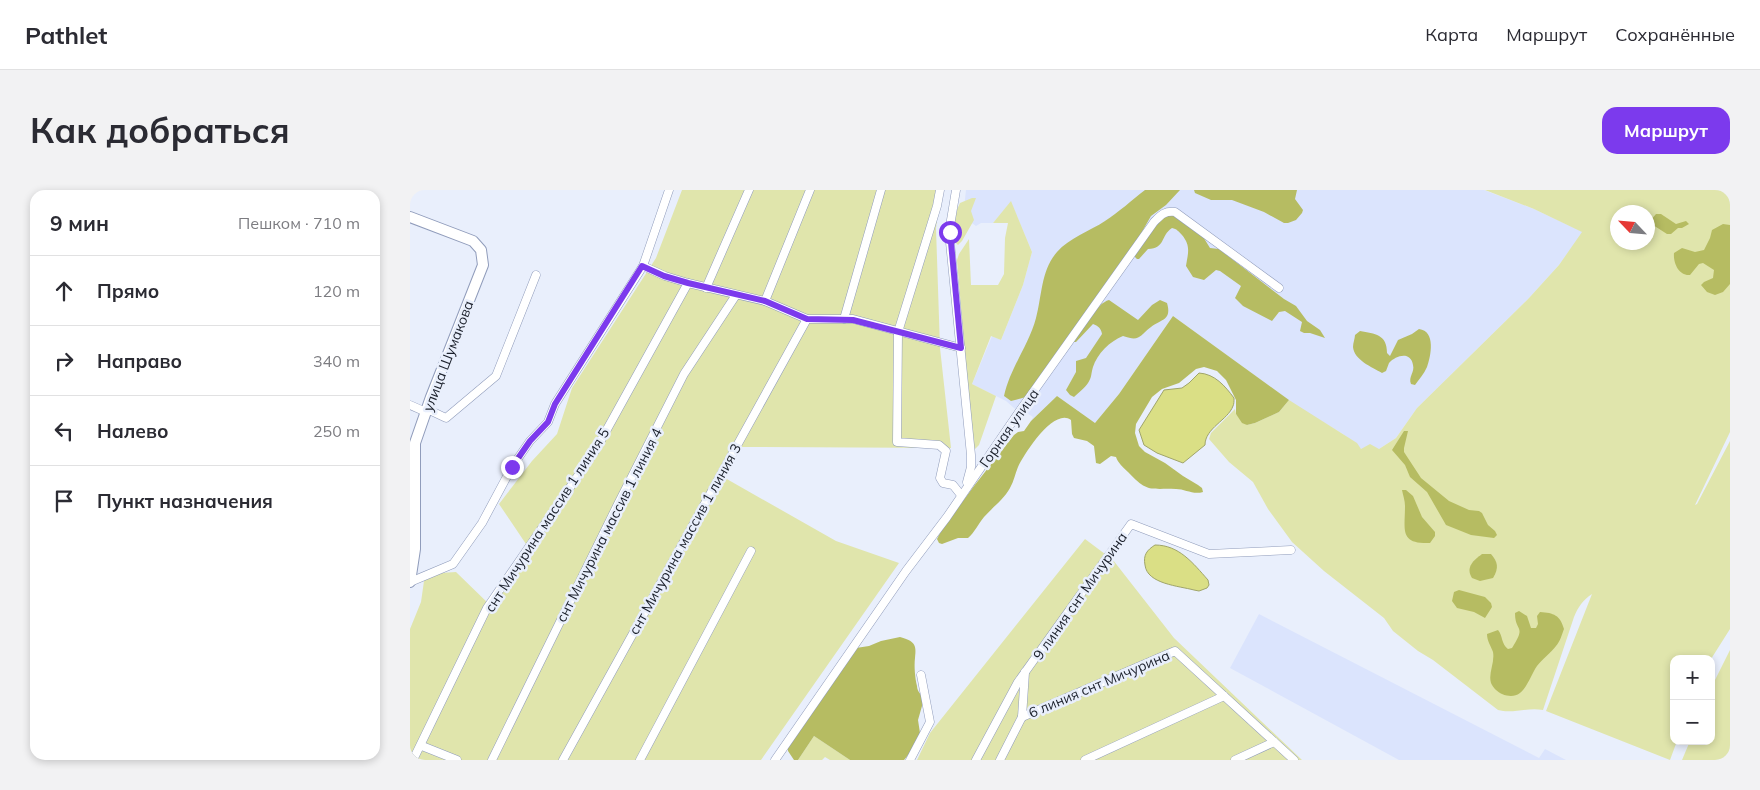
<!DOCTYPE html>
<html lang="ru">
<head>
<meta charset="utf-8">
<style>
	body { margin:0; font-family:Mulish,sans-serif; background:#f2f2f3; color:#2b2b33 }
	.controls { position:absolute; right:15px; bottom:15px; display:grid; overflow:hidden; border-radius:10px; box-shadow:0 2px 8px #0003 }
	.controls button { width:45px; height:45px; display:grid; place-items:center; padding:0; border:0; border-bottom:1px solid #e1e1e2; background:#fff; color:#2b2b33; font:25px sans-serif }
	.compass { position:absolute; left:1200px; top:15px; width:45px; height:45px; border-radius:50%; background:#fff; box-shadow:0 2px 8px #0003; rotate:296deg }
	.stop { position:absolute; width:15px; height:15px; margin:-11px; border:4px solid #7c3aed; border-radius:50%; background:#fff }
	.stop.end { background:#7c3aed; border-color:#fff; box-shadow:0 1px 5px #0008 }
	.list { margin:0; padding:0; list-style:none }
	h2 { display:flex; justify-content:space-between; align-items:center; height:65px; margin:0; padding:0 20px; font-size:21px }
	h2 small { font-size:16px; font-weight:400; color:#7c7c81 }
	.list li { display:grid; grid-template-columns:32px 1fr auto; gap:15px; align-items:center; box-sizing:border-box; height:70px; padding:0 20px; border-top:1px solid #e1e1e2 }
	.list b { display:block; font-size:19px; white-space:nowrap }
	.list em { font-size:16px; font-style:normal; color:#7c7c81 }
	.icon { flex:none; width:28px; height:28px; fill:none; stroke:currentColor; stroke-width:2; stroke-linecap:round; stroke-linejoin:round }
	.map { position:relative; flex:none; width:1320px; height:570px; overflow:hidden; border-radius:15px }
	header { display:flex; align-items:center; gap:30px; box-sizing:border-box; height:70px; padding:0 25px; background:#fff; border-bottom:1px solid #e1e1e2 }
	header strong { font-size:24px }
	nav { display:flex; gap:28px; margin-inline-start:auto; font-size:18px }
	.intro { display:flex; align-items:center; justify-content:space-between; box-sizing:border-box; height:120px; padding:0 30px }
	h1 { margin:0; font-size:35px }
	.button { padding:12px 22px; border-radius:15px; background:#7c3aed; color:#fff; font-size:18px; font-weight:700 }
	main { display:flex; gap:30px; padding:0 30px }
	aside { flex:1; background:#fff; border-radius:15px; box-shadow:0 2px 8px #0003 }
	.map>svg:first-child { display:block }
	.built { fill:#dbe4fd }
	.green { fill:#e0e5ac; fill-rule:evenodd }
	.forest { fill:#b6bc62 }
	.water { fill:#dadf85; stroke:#a0a56a }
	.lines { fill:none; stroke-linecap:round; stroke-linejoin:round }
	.street-casing { stroke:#909cbb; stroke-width:9 }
	.secondary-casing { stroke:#909cbb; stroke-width:12 }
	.street { stroke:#fff; stroke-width:8 }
	.secondary { stroke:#fff; stroke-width:10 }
	.route { stroke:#7c3aed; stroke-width:6 }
	.labels { text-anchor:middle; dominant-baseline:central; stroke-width:5; stroke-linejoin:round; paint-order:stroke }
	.street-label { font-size:14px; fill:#1a1f2a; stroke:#e9effc }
</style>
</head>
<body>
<header>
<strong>Pathlet</strong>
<nav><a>Карта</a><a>Маршрут</a><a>Сохранённые</a></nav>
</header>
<div class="intro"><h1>Как добраться</h1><a class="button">Маршрут</a></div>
<main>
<aside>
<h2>9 мин<small>Пешком · 710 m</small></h2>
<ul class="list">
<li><svg class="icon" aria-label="ahead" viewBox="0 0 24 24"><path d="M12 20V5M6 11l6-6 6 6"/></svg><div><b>Прямо</b></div><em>120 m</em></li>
<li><svg class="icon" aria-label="right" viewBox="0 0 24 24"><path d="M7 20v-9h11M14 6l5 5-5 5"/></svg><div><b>Направо</b></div><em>340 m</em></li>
<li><svg class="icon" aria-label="left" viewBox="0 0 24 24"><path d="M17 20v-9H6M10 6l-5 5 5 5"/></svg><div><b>Налево</b></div><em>250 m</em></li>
<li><svg class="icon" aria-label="arrive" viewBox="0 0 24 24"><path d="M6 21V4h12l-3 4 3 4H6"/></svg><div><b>Пункт назначения</b></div></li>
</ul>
</aside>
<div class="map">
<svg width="1320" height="570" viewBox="0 0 1320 570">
	<rect width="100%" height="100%" fill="#e9effc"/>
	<!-- built -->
	<g class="built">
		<polygon points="556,0 1074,0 1124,19 1173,42 1149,75 1119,108 1007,218 986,248 969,259 951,259 933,244 888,217 763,126 709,204 685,233 647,206 621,231 623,227 614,221 611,224 596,211 562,194 582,146 591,150 613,95 622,62 601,12 583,33 571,33 566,36 553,27"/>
		<polygon points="849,424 1129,568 1135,559 1156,570 989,570 820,478"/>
	</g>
	<!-- green -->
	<g class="green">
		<polygon points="272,0 531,0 526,38 530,158 541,258 328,257 315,288 426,351 489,373 351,570 0,570 0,439 11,412 15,384 46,382 82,417 118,357 89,314 122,271 147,244 162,198 246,68"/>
		<path d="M1075,0H1320V242L1285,315L1287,314L1320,251V439L1301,469H1264V551H1267L1260,570L1136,521L1182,404C1173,410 1168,417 1164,427L1133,520C1117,517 1103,524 1088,520L1023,470L1008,461L983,441L974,428L914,381L882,352L858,319L843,292L819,272L799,249L801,243L825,219L826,224L837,235L845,233L869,222L879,210L947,253L951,259L960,254L969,259L986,248L1007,218L1119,108L1149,75L1172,42L1124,19ZM1208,22H1238V52H1208Z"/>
		<polygon points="562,8 566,8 561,21 564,30 552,51 548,55 544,51 544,26 550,13"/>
		<polygon points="601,11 622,62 613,95 591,150 581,146 562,194 586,206 569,255 564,260 563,259 547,70 549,64 559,49 561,95 588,95 594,84 595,48 598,33 583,33"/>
		<polygon points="675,349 703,370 764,448 892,570 507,570 520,543"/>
		<polygon points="1320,460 1320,570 1272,570 1280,551 1301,551 1301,498"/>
		<polygon points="404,546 440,570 420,570 415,567 412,570 388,570"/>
	</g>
	<!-- forest -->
	<g class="forest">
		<path d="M735,0H770L756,15L741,26L729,47L616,207L601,211L594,206C600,178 619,155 626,128C632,106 631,80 647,62C659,48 680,41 695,31C709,22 722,10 735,0Z"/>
		<polygon points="784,0 887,0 885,9 893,20 892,23 886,30 878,33 874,33 854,22 822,10 801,10 785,3"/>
		<polygon points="1246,24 1251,24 1266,34 1276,31 1279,34 1272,38 1268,38 1261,44 1257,44 1243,35 1240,31"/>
		<path d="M755,25H762L792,45L800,58L809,59L874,109L886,116L897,131L910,140L915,148L900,143H894L890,141L892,132L875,121L869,122L862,131L833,116L825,108L831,96L810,81L806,80L794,90L783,87L776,76C778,63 781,56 772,45C768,41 767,39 762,38C750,46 756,58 738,59L729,69H727L724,66L748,31Z"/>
		<path d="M1313,34L1320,35V94L1313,102L1305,105L1297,102L1291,95L1294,92L1303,88L1304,80L1293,73L1289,74L1280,85C1269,86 1263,73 1264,63L1272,58L1285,62L1294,60L1300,48L1302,40Z"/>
		<path d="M699,110L728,130L742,115L750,110L757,113C762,130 752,129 741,137C729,146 730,152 713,146C700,151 687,164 683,177C681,183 682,187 678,193C675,198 669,202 664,207L660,205L656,200L666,182V171L676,168L692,144C691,138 688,136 683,134L666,152H664V150C672,139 687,113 699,110Z"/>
		<path d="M763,126L879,210L869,222L845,233L837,235L832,233L826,224V210L816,190L807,181L794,177L786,179L769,193L752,199L742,207L726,234L725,243L729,256L735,262L755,273L773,286L788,295L792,298L793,302C783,305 775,299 766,299C739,298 738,303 718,282C713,277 708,273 706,267L701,266L690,274L686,273L684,256L677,251L664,248L662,244L661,230C644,217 614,264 608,277C605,284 604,291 600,298C594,309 583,317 574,327C568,334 565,342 558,348H548L532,354L529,353L527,349L531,341L564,296L604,245L608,242L614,241L621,231L647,206L685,233L709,204Z"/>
		<path d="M1009,139C1026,141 1021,166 1017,177C1014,184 1009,189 1005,195L1001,194C998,187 1005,182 1003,175C1001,161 986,165 979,173C978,176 977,178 976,181L972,183C962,177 944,170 943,157C943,153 945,148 945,145L950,141C965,144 977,144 977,163L980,166L988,150L1002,144Z"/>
		<polygon points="994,241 998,241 994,258 994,262 1011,288 1039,311 1059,320 1069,321 1072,323 1078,335 1085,341 1087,345 1084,348 1061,345 1036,335 1017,302 1000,287 995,275 982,260"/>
		<path d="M992,300H996L1003,306L1012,327L1025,342V346L1020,353C989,354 995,340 995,316C995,311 993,305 992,300Z"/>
		<path d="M1072,364H1081C1088,372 1089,378 1083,388L1070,391L1062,388C1055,377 1064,370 1072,364Z"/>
		<polygon points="1049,400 1075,407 1081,413 1082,417 1075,428 1064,422 1047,418 1042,411 1044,402"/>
		<path d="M1109,421L1117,426L1121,438H1126L1128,434L1127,426L1130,422C1144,423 1150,425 1154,439C1152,444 1150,452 1146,456C1141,463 1132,469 1127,476C1118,489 1114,513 1092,504C1088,502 1083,498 1081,493C1078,483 1085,473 1083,462C1081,456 1077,451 1077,444L1088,440C1093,446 1091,454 1098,459L1102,458C1117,434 1105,443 1105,423Z"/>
		<path d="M490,447C504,451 507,454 505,468C504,476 505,488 507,496C507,502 512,505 514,509L508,530L510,543L503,559L494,570H440L404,546L388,570H384L378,561V556L446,458L459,456L471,451Z"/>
	</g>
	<!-- water -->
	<g class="water">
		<path d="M789,183C805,184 815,196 824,208C824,211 824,214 823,216C818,230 795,238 795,255L773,273L747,263L734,255L729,240L754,200L772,198L779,193Z"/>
		<path d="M745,355C769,355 783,373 798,390L799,395L797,398L789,401L784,400C769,396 737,394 735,375C733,365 737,360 745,355Z"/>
	</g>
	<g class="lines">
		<defs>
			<g id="street">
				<polyline points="530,0 527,16 488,142 487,252 529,255 536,261 530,288 533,293 543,295 551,305"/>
				<polyline points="546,0 539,42 561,265 561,277 557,292"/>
				<polyline points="233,76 255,86 278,93 355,111 397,129 443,129 551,158"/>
				<polyline points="296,98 339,0"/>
				<polyline points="355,111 400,0"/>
				<polyline points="434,129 471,0"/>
				<polyline points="0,215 16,222"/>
				<polyline points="17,219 36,228 86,186 126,85"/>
				<polyline points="0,392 43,374 72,333 102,277 120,251 138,232 145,214 233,76 259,0"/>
				<polyline points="612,527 765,461 884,570"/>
				<polyline points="12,556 47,570"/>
				<polyline points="3,570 77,418 185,261 278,93"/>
				<polyline points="82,570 208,314 274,184 326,105"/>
				<polyline points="153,570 397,129"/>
				<polyline points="230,570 341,361"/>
				<path d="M365,570L496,381L537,327L609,222L744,32C751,25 754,21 765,22L869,98"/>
				<polyline points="500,570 520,532 511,485"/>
				<polyline points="566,570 608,492 721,334 799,364 881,360"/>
				<polyline points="590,570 612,527 615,482"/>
				<polyline points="675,570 814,506"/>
				<polyline points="825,570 864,552"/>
			</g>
			<polyline id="secondary" points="0,27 63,51 71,60 73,75 21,207 5,253 5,359 0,392"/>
		</defs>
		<!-- street casing -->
		<use href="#street" class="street-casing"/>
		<!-- secondary casing -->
		<use href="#secondary" class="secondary-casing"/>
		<!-- street -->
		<use href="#street" class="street"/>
		<!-- secondary -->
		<use href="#secondary" class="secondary"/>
	</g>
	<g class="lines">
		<!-- route -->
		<polyline class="route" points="102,277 120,251 138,232 145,214 232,76 254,86 278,93 355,111 397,129 443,130 551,158 540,42"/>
	</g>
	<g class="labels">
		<!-- street labels -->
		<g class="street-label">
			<text transform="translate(38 166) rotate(-69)">улица Шумакова</text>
			<text transform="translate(599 238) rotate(-55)">Горная улица</text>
			<text transform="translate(137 330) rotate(-57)">снт Мичурина массив 1 линия 5</text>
			<text transform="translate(199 335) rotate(-63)">снт Мичурина массив 1 линия 4</text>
			<text transform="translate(275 349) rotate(-61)">снт Мичурина массив 1 линия 3</text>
			<text transform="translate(670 406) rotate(-55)">9 линия снт Мичурина</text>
			<text transform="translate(689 494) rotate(-23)">6 линия снт Мичурина</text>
		</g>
	</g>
</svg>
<div class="controls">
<button>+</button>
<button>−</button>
</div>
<svg class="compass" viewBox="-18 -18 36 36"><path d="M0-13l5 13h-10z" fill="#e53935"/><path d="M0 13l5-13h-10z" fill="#7c7c81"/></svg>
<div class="stop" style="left:540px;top:42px"></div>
<div class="stop end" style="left:102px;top:277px"></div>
</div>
</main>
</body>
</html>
